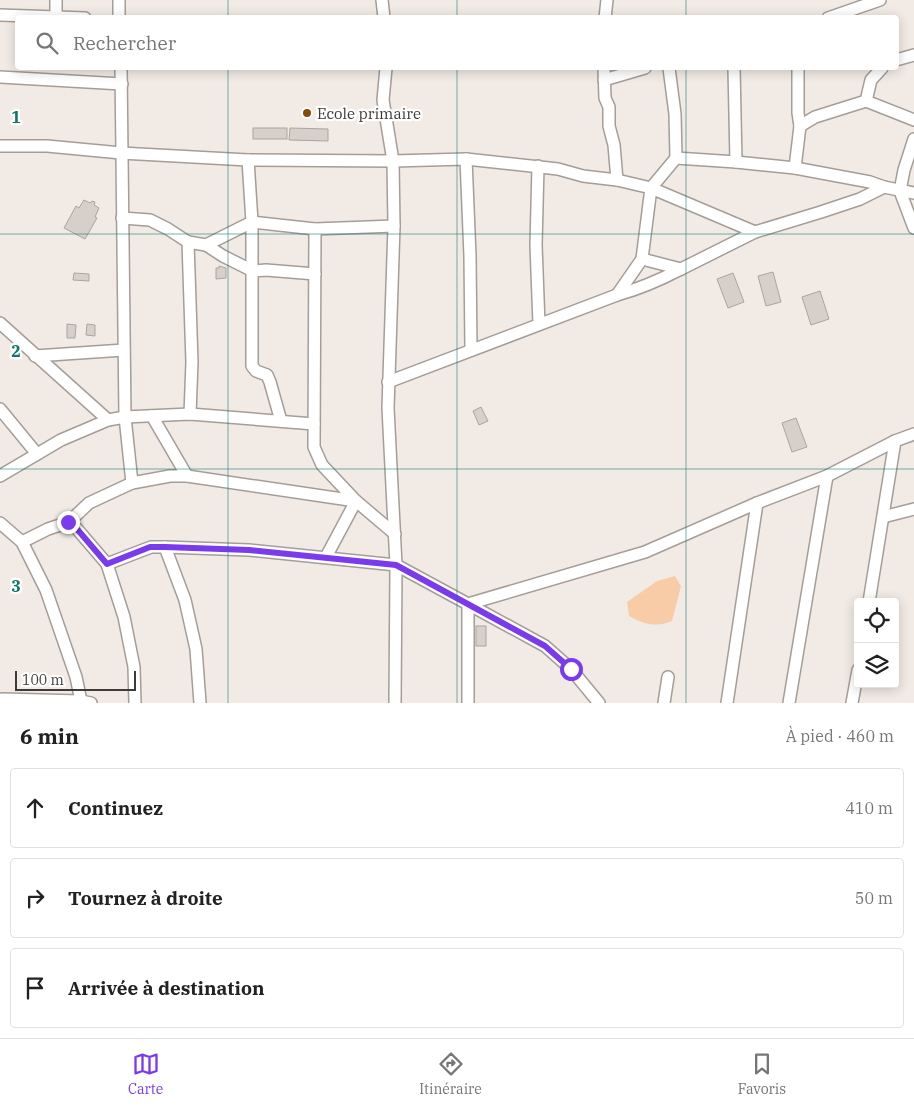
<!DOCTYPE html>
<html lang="fr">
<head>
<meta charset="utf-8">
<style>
	body { margin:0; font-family:"IBM Plex Serif",serif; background:#f2f2f2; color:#222 }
	.controls { position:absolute; right:15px; bottom:15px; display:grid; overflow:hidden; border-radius:5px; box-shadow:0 2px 12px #0003 }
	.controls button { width:45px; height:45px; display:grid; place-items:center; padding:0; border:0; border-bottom:1px solid #e0e0e0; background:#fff; color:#222; font:25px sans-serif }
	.scale { position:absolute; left:15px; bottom:12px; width:121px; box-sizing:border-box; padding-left:5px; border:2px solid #3d3a38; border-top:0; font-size:14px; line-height:18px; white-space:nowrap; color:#3d3a38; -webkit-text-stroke:4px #fff; paint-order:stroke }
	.stop { position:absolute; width:15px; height:15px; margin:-11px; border:4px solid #7c3aed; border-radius:50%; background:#fff }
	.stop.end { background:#7c3aed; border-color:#fff; box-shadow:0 1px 5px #0008 }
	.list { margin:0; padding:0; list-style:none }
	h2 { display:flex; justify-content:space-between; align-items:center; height:65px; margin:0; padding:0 20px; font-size:21px }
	h2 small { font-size:16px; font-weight:400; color:#767676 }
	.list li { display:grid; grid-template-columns:32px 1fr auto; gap:15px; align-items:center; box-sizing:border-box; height:80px; margin:0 10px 10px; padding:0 10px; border:1px solid #e0e0e0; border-radius:5px }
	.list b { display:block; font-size:19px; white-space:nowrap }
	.list em { font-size:16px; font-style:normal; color:#767676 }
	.icon { flex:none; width:28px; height:28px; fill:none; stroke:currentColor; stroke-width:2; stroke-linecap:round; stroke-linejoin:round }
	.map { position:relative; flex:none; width:914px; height:703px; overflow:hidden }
	.search { position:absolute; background:#fff; box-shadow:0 2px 12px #0003; left:15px; right:15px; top:15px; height:55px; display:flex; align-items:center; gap:12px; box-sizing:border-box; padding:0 18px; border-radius:5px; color:#767676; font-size:19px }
	.sheet { height:335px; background:#fff }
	nav { display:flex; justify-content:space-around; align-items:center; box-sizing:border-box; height:70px; border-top:1px solid #e0e0e0; background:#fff; font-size:14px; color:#767676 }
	nav a { display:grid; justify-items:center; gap:2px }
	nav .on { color:#7c3aed }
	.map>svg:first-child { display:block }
	.green { fill:#f9cca8 }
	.building { fill:#d6cfca; stroke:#aba49f }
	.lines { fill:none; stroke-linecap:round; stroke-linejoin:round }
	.minor-casing { stroke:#a49d98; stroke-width:14 }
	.minor { stroke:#fff; stroke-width:11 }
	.route { stroke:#7c3aed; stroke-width:6 }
	.grid { fill:none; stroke:#0f766e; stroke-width:1; stroke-opacity:0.55 }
	.poi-dot { fill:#884c0a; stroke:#fff; stroke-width:2 }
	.labels { text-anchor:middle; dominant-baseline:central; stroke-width:4.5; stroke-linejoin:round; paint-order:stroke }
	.poi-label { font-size:15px; fill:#3d3a38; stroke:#fff; text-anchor:start }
	.grid-label { font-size:16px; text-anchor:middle; font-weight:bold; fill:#0f766e; stroke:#fff; stroke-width:4.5; stroke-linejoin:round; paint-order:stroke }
</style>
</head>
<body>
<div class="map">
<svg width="914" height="703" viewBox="0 0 914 703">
	<rect width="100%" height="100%" fill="#f2ebe5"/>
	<!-- green -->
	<path class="green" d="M675,576L681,586L672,621C656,628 643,624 629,616L627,602L657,581Z"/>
	<!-- building -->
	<g class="building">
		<rect x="253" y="128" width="34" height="11"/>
		<polygon points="290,128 328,129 328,141 289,140"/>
		<polygon points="84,200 90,203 92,201 95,202 94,205 99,208 95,217 97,218 85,239 64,228 76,206 79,208"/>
		<polygon points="219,266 226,268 226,278 216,279 216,268 219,268"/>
		<polygon points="773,272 781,302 766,306 758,276"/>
		<polygon points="74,273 89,274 89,281 73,280"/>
		<polygon points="733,273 744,302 728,308 717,279"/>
		<polygon points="820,291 829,319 811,325 802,297"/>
		<polygon points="67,324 76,325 75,338 67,338"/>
		<polygon points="87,324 95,325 95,336 86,335"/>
		<polygon points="481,407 488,421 479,425 473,411"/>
		<polygon points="796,418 807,447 792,452 782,423"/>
		<rect x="476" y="626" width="10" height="20"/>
	</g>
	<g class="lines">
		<defs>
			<g id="minor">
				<polyline points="56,0 56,17"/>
				<polyline points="119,0 119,18"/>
				<polyline points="382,0 384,18"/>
				<polyline points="0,15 85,18"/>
				<polyline points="605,18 607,0"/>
				<polyline points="828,18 880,0"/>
				<polyline points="896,60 914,55"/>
				<polyline points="121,68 125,417 132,483"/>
				<polyline points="386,68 383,100 393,161 394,226 388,408 396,565 395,703"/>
				<polyline points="604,68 605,98 609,107 609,126 614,145 617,180"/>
				<polyline points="669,68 675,114 676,158"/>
				<polyline points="734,68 736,162"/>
				<polyline points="0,77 122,84"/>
				<polyline points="604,80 645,68"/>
				<polyline points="866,101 871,80 882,68"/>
				<polyline points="800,126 815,117 866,101 914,120"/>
				<polyline points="914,139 904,170 900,191 914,228"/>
				<polyline points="0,146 47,146 121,153 248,160 393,161 466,159 558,169 583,176 617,180 651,188 676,158 736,162 795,168 870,182 884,187 914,193"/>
				<polyline points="466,159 470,256 471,350"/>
				<polyline points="248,160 252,222 252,366 256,371 267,375 270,382 281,421"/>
				<polyline points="538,166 536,245 539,324"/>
				<polyline points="795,168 800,126 798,113 798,68"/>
				<polyline points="122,218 150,220 168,229 188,242 206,245 252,222 315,229 394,226"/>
				<polyline points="315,229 314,447 322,465 356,501 326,557"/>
				<polyline points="188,242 192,362 190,414"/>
				<polyline points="206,245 223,256 253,271 266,270 315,274"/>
				<polyline points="642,259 651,188 755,232"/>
				<path d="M617,295C639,289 660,280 681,269"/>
				<polyline points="0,323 108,420"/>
				<polyline points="35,356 124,350"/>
				<polyline points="388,382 617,295 642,259 681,269 755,232 821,212 860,199 884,187"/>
				<polyline points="0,409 37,454"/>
				<polyline points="152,416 187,476"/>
				<polyline points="0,476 61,440 108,420 125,417 190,414 314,424"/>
				<polyline points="883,517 914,509"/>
				<polyline points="69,522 77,529 107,564 124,617 134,667 135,703"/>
				<polyline points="0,523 22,542 46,590 76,677 81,701"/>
				<polyline points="22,542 48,529 69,522 89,503 132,483 170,476 187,476 356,501 395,534"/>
				<polyline points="165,547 185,600 196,649 200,703"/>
				<polyline points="107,564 151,547 165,547 249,550 396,565 468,604 645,552 757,503 827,476 895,441 914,434"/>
				<polyline points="869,602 895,441"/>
				<polyline points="2,699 81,701 91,703"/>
				<polyline points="468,703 468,604 545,646 571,669 599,703"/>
				<polyline points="664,703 668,677"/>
				<polyline points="727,703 757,503"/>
				<polyline points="789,703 827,476"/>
				<polyline points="852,703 858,670"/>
			</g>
		</defs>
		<!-- minor casing -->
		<use href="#minor" class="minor-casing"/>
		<!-- minor -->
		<use href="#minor" class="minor"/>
	</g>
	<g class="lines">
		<!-- route -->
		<polyline class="route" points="68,522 77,529 107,564 150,547 165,547 249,550 396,565 545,646 571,669"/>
	</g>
	<!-- grid -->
	<path class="grid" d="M228,0V18M457,0V18M686,0V18M228,68V703M457,68V703M686,68V703M0,234H914M0,469H914"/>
	<!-- markers -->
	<circle class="poi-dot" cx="307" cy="113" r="5"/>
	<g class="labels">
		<!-- poi labels -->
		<g class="poi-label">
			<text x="317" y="113">Ecole primaire</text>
		</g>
	</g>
	<g class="grid-label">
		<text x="16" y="123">1</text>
		<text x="16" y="357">2</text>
		<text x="16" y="592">3</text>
	</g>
</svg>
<div class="controls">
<button><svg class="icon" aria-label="locate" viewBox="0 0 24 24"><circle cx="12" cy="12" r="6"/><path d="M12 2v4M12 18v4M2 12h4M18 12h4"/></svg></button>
<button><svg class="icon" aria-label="layers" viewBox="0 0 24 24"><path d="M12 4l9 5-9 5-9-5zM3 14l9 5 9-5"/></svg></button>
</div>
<div class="scale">100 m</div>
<div class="stop" style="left:571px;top:669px"></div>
<div class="stop end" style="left:68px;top:522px"></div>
<div class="search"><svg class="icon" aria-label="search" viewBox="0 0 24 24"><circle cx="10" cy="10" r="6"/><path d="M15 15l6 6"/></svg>Rechercher</div>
</div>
<section class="sheet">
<h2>6 min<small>À pied · 460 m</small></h2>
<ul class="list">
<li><svg class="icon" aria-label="ahead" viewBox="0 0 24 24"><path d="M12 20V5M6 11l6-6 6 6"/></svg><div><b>Continuez</b></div><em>410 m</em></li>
<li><svg class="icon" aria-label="right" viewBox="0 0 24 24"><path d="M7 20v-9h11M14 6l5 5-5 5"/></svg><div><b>Tournez à droite</b></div><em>50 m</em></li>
<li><svg class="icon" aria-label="arrive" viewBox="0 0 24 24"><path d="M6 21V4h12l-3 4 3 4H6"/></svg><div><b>Arrivée à destination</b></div></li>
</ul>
</section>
<nav>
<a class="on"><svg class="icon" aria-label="map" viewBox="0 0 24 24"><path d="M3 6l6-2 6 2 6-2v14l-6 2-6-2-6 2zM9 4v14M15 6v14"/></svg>Carte</a>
<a><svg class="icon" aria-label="directions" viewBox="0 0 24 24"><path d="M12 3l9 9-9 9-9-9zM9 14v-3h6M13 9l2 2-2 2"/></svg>Itinéraire</a>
<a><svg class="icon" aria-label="saved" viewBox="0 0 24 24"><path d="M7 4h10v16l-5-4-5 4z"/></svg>Favoris</a>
</nav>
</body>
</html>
